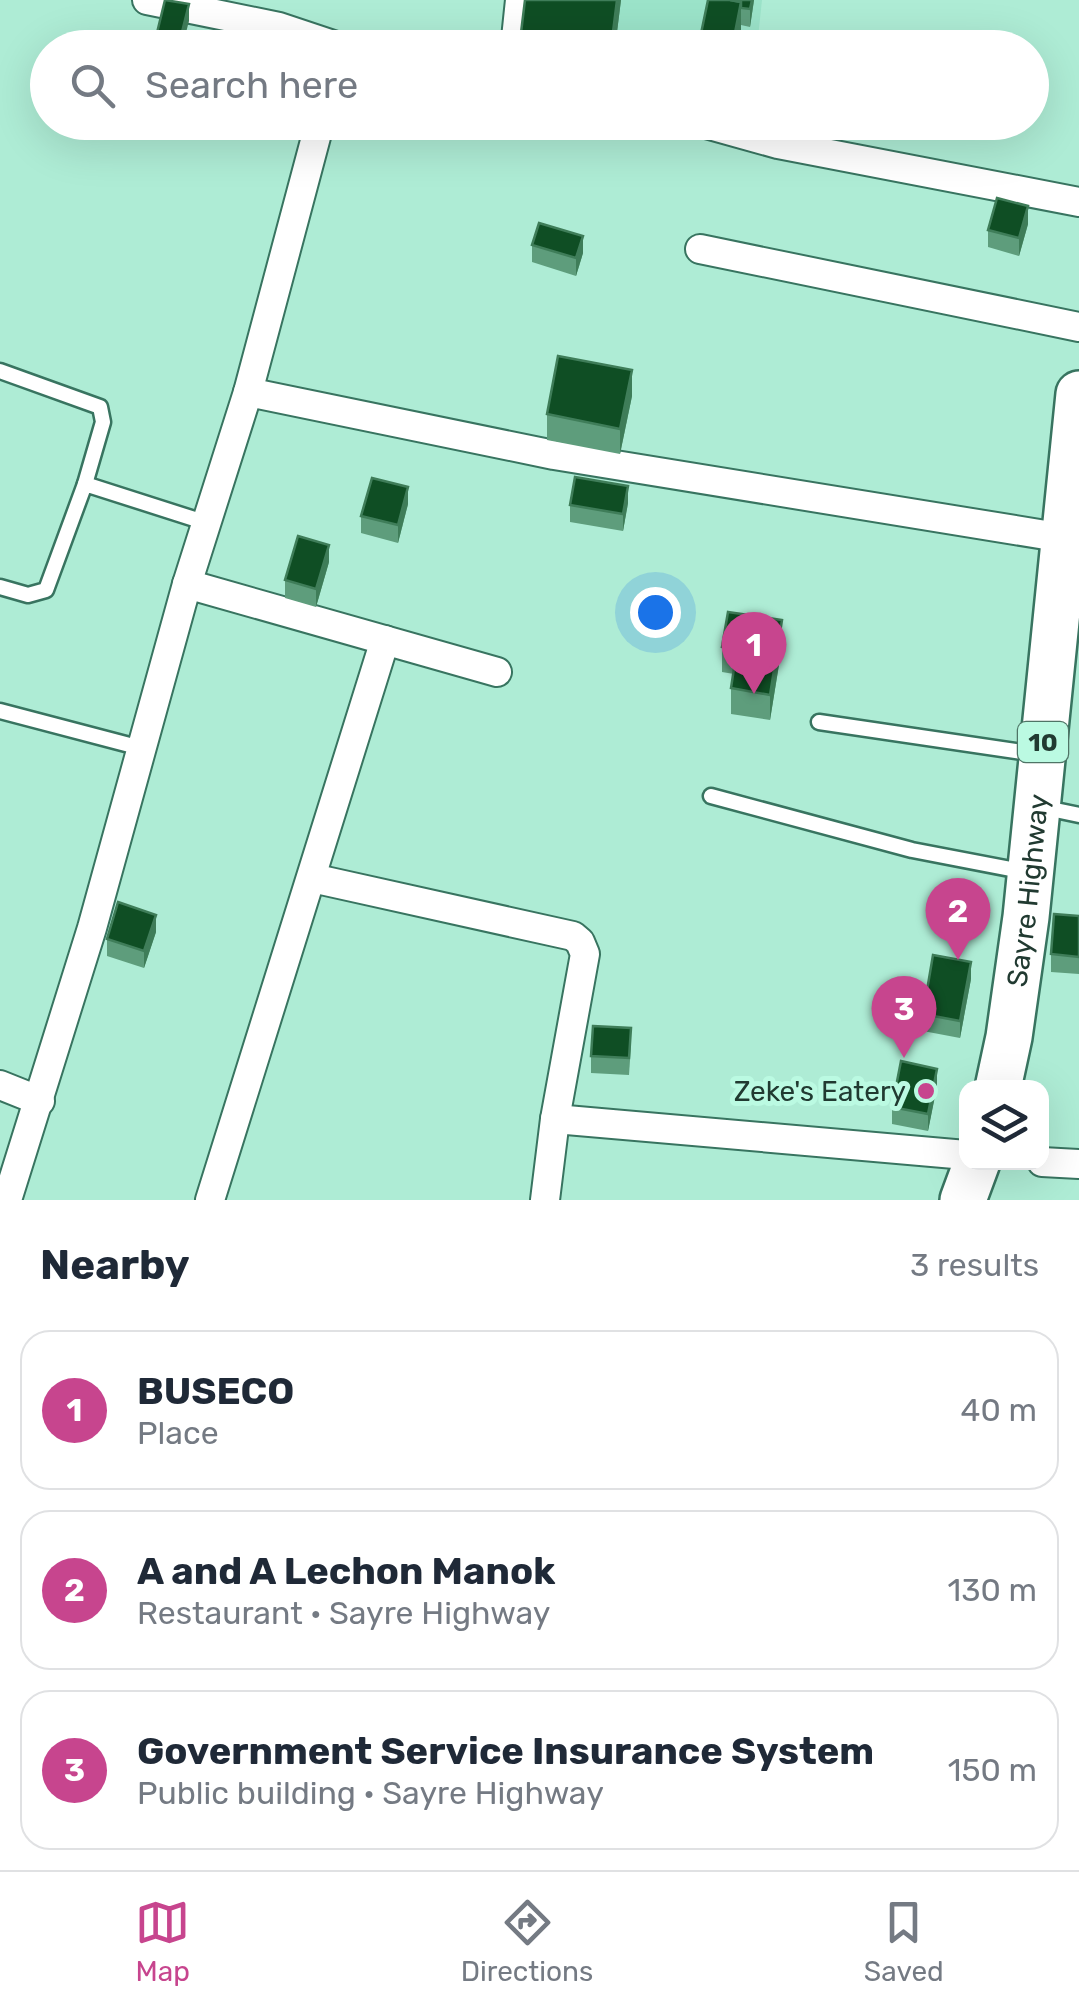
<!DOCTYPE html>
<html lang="en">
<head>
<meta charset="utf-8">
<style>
	body { margin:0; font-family:Rubik,sans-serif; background:#f2f2f3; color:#1f2937 }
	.controls { position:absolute; right:30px; bottom:30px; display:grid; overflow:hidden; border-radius:20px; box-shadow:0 10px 40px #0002 }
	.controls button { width:90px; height:90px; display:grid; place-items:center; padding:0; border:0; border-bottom:2px solid #e0e1e3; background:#fff; color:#1f2937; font:50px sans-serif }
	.you { position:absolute; left:655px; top:612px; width:35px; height:35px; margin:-25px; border:8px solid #fff; border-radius:50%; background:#1a73e8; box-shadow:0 0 0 15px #1a73e833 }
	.badge { display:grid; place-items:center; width:65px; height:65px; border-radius:50%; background:#c7458e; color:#fff; font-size:32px; font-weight:700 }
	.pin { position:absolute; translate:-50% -82px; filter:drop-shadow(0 2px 5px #0008) }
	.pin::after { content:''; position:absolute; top:52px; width:35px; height:30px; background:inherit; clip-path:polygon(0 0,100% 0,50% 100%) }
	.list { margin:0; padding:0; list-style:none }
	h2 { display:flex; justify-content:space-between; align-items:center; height:130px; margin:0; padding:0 40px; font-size:42px }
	h2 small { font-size:32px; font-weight:400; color:#747a83 }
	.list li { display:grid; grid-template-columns:65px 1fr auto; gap:30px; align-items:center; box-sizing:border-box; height:160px; margin:0 20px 20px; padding:0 20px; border:2px solid #e0e1e3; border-radius:30px }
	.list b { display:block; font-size:38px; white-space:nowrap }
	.list p { margin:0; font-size:32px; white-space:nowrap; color:#747a83 }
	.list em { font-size:32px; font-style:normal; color:#747a83 }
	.icon { flex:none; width:55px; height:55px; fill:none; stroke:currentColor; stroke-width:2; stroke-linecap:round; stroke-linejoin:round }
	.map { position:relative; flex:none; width:1079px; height:1200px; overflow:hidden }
	.search { position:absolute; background:#fff; box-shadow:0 10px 40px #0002; left:30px; right:30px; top:30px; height:110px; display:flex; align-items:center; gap:25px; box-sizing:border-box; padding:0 35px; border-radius:55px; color:#747a83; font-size:38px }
	.sheet { height:670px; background:#fff }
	nav { display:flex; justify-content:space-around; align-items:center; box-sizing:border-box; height:140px; border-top:2px solid #e0e1e3; background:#fff; font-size:28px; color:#747a83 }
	nav a { display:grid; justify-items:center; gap:5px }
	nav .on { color:#c7458e }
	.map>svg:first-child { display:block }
	.built { fill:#9be3c9 }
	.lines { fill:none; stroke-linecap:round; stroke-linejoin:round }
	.service-casing { stroke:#387460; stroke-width:19 }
	.minor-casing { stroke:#387460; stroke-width:32 }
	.trunk-casing { stroke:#387460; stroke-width:50 }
	.service { stroke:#fff; stroke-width:14 }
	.minor { stroke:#fff; stroke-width:28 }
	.trunk { stroke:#fff; stroke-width:45 }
	.wall { fill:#5e9d7c }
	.shaded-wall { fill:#3f7d59 }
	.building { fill:#0f4e24; stroke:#3f7d59; stroke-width:2.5 }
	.poi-dot { fill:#c7458e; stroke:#bbfae2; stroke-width:4 }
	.labels { text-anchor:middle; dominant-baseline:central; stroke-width:10; stroke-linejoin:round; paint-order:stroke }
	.shield { fill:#bbfae2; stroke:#4f7466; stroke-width:2.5 }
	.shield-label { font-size:25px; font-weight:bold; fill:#213a31 }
	.street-label { font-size:28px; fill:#213a31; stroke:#bbfae2 }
	.poi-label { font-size:28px; fill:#213a31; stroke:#bbfae2; text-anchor:end }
</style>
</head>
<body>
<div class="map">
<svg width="1079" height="1200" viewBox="0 0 1079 1200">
	<rect width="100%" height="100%" fill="#aeecd5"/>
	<!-- built -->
	<polygon class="built" points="523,0 762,0 757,47 516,48"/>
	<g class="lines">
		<defs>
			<g id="service">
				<polyline points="0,371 100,407 103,422 85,484"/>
				<polyline points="0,587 28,595 46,590 85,484 207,523"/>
				<polyline points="0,711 141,748"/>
				<polyline points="819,722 1036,754"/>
				<polyline points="711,796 912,850 1026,872"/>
				<polyline points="1041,807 1079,815"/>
			</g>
			<g id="minor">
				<polyline points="147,0 279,27 342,48"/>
				<polyline points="515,48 520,0"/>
				<polyline points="699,122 778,144 1079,202"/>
				<polyline points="700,249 1079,327"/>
				<polyline points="248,392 554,455 1064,538"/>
				<polyline points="187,584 497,672"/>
				<polyline points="312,878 573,936 580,942 585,954 555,1119 545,1200"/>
				<polyline points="0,1085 40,1101"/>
				<polyline points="555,1119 966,1155"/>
				<polyline points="1042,1162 1079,1164"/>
				<polyline points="7,1200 92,928 187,584 248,392 320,122"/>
				<polyline points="210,1200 385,640"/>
			</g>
			<g id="trunk">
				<path id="s1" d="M998,1088L1009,1037L1026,917L1079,394"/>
				<polyline points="963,1200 977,1162"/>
			</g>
		</defs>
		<!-- service casing -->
		<use href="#service" class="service-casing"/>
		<!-- minor casing -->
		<use href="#minor" class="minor-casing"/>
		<!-- trunk casing -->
		<use href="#trunk" class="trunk-casing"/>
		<!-- service -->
		<use href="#service" class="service"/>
		<!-- minor -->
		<use href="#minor" class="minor"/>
		<!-- trunk -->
		<use href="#trunk" class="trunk"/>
	</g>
	<!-- wall -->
	<g class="wall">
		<polygon points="525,0 621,0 615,48 520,48"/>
		<polygon points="708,0 754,0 750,27 741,25 738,48 698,48"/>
		<polygon points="1028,224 1019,256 988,247 988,230"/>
		<polygon points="532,245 583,253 576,276 532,262"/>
		<polygon points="632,396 620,454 547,440 547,414"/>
		<polygon points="628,503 623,531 570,522 570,505"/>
		<polygon points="408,504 398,543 361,533 361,516"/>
		<polygon points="329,562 316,607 285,598 285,580"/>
		<polygon points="782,646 770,720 731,714 731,688 734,674 722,672 722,647"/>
		<polygon points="1079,916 1079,974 1051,972 1051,954"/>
		<polygon points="156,932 144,968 107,956 107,939"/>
		<polygon points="971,979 960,1038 923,1031 923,1014"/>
		<polygon points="631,1045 629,1075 591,1073 591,1056"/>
		<polygon points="937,1086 928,1131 892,1124 892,1107"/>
	</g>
	<!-- shaded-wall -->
	<g class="shaded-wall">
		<polygon points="617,0 621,0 615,48 611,48"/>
		<polygon points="752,0 754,0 750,27 750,9"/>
		<polygon points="741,2 741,35 738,48 732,48"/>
		<polygon points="189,4 189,21 182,48 178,48"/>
		<polygon points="1028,206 1028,224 1019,256 1019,238"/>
		<polygon points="583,236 583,253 576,276 576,258"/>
		<polygon points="632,370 632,396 620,454 620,429"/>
		<polygon points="628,486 628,503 623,531 623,514"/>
		<polygon points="408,487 408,504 398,543 398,525"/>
		<polygon points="329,545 329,562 316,607 316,589"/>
		<polygon points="782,620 782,646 770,720 770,695"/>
		<polygon points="156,915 156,932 144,968 144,951"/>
		<polygon points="971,962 971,979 960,1038 960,1021"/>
		<polygon points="937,1069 937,1086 928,1131 928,1114"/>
	</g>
	<!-- building -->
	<g class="building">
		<polygon points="165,0 189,4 178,48 165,48 154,45"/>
		<polygon points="525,0 617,0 611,48 572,48 520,41"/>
		<polygon points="708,0 730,0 741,2 732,48 698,48"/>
		<polygon points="730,0 752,0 750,9 741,8 741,2"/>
		<polygon points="620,41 657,48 618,48"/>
		<polygon points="997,198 1028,206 1019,238 988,230"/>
		<polygon points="539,223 583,236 576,258 532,245"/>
		<polygon points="558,356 632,370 620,429 547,414"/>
		<polygon points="575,477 628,486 623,514 570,505"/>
		<polygon points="372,478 408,487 398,525 361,516"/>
		<polygon points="298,536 329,545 316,589 285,580"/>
		<polygon points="728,612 782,620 770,695 731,688 737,649 722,647"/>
		<polygon points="118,902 156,915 144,951 107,939"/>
		<polygon points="1054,914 1079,916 1079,957 1051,954"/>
		<polygon points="933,955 971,962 960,1021 923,1014"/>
		<polygon points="593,1026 631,1028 629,1058 591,1056"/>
		<polygon points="901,1061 937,1069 928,1114 892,1107"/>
	</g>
	<!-- markers -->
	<circle class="poi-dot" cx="926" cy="1091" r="10"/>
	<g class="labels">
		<!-- shield labels -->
		<rect class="shield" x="1018" y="722" width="50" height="40" rx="8"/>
		<g class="shield-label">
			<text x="1043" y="742">10</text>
		</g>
		<!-- street labels -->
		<g class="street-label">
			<text stroke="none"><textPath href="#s1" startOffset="200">Sayre Highway</textPath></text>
		</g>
		<!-- poi labels -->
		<g class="poi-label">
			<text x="906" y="1091">Zeke's Eatery</text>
		</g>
	</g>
</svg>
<div class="controls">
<button><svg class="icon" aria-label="layers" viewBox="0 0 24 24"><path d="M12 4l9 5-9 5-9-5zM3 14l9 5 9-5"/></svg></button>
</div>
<div class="you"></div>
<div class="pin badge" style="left:754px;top:694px">1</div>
<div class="pin badge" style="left:958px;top:960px">2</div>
<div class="pin badge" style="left:904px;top:1058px">3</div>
<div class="search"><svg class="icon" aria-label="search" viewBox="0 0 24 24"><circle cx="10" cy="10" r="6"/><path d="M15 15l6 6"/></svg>Search here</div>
</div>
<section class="sheet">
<h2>Nearby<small>3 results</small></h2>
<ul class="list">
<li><span class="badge">1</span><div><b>BUSECO</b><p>Place</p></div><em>40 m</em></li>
<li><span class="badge">2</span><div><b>A and A Lechon Manok</b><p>Restaurant · Sayre Highway</p></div><em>130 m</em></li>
<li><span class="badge">3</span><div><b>Government Service Insurance System</b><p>Public building · Sayre Highway</p></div><em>150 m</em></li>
</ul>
</section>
<nav>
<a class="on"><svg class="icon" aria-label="map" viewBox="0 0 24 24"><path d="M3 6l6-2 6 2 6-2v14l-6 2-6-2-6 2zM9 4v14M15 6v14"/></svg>Map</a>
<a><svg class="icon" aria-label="directions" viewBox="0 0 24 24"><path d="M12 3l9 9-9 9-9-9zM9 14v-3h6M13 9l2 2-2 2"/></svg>Directions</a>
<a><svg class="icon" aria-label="saved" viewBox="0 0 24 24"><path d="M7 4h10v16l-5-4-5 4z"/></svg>Saved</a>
</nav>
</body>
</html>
